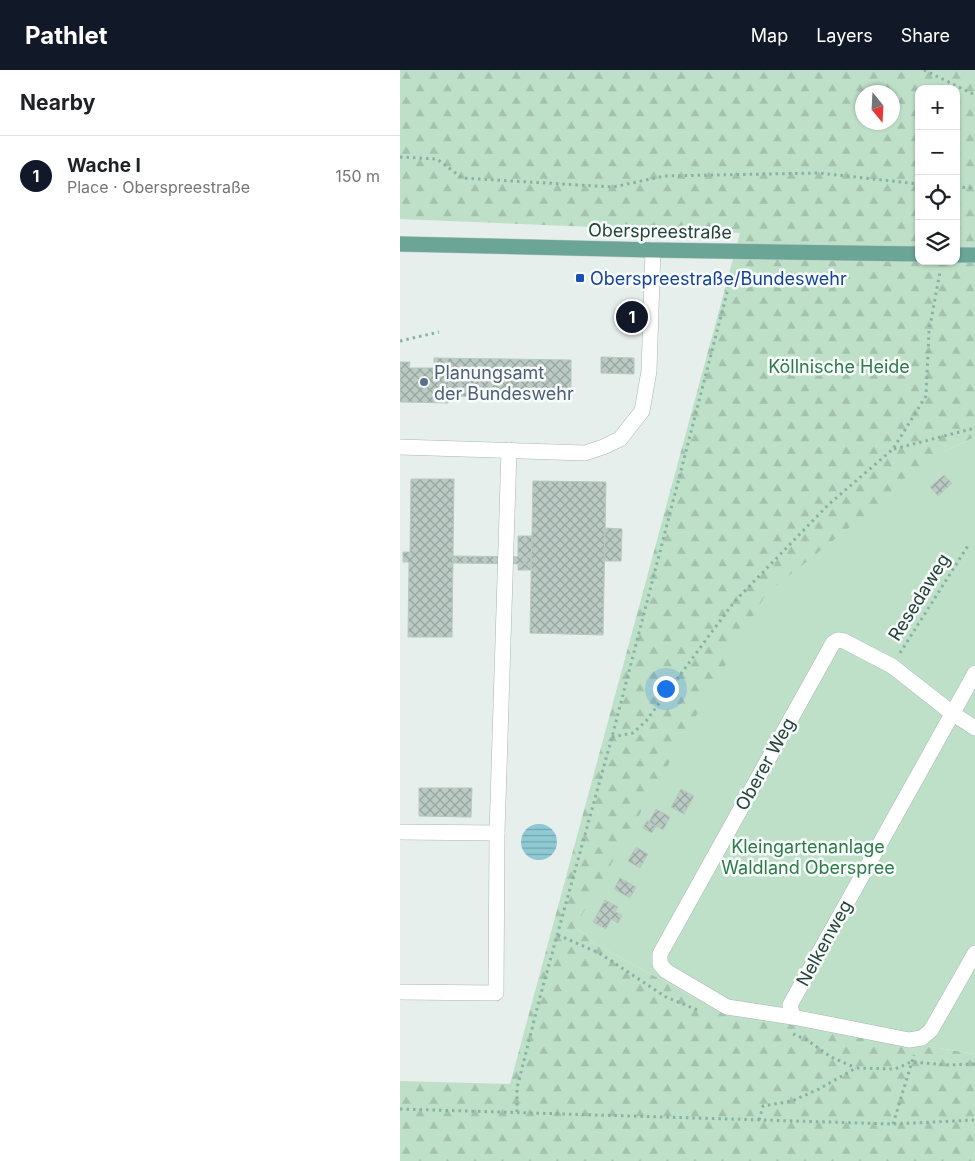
<!DOCTYPE html>
<html lang="en">
<head>
<meta charset="utf-8">
<style>
	body { margin:0; font-family:Inter,sans-serif; background:#f6f6f6; color:#202124 }
	.controls { position:absolute; right:15px; top:15px; display:grid; overflow:hidden; border-radius:10px; box-shadow:0 1px 4px #0004 }
	.controls button { width:45px; height:45px; display:grid; place-items:center; padding:0; border:0; border-bottom:1px solid #e0e0e0; background:#fff; color:#202124; font:25px sans-serif }
	.compass { position:absolute; left:455px; top:15px; width:45px; height:45px; border-radius:50%; background:#fff; box-shadow:0 1px 4px #0004; rotate:162deg }
	.you { position:absolute; left:265px; top:618px; width:18px; height:18px; margin:-12px; border:4px solid #fff; border-radius:50%; background:#1a73e8; box-shadow:0 0 0 8px #1a73e833 }
	.badge { display:grid; place-items:center; width:32px; height:32px; border-radius:50%; background:#111827; color:#fff; font-size:16px; font-weight:700 }
	.pin { position:absolute; translate:-50% -50%; border:2px solid #fff; box-shadow:0 1px 5px #0006 }
	.list { margin:0; padding:0; list-style:none }
	h2 { display:flex; justify-content:space-between; align-items:center; height:65px; margin:0; padding:0 20px; font-size:21px }
	h2 small { font-size:16px; font-weight:400; color:#757577 }
	.list li { display:grid; grid-template-columns:32px 1fr auto; gap:15px; align-items:center; box-sizing:border-box; height:80px; padding:0 20px; border-top:1px solid #e0e0e0 }
	.list b { display:block; font-size:19px; white-space:nowrap }
	.list p { margin:0; font-size:16px; white-space:nowrap; color:#757577 }
	.list em { font-size:16px; font-style:normal; color:#757577 }
	.icon { flex:none; width:28px; height:28px; fill:none; stroke:currentColor; stroke-width:2; stroke-linecap:round; stroke-linejoin:round }
	.map { position:relative; flex:none; width:575px; height:1091px; overflow:hidden }
	header { display:flex; align-items:center; gap:30px; box-sizing:border-box; height:70px; padding:0 25px; background:#111827; color:#fff }
	header strong { font-size:24px }
	nav { display:flex; gap:28px; margin-inline-start:auto; font-size:18px }
	main { display:flex }
	aside { flex:1; background:#fff }
	.map>svg:first-child { display:block }
	.forest { fill:url(#forest-firs); fill-rule:evenodd }
	.garden { fill:#bfe0c8 }
	.water { fill:url(#water-rules) }
	.building { fill:url(#building-cross-hatch); stroke:#b8c9c2 }
	.lines { fill:none; stroke-linecap:round; stroke-linejoin:round }
	.minor-casing { stroke:#a8b8b2; stroke-width:16 }
	.major-casing { stroke:#c2cac8; stroke-width:16 }
	.path { stroke:#86b3a5; stroke-width:3; stroke-dasharray:2.5 4; stroke-linecap:butt }
	.minor { stroke:#fff; stroke-width:15 }
	.major { stroke:#6aa596; stroke-width:15 }
	.transit-dot { fill:#1a4fb4; stroke:#f7fbf9; stroke-width:2 }
	.service-dot { fill:#5c6f8a; stroke:#f7fbf9; stroke-width:2 }
	.labels { text-anchor:middle; dominant-baseline:central; stroke-width:5; stroke-linejoin:round; paint-order:stroke }
	.street-label { font-size:18px; fill:#24423a; stroke:#f7fbf9 }
	.transit-label { font-size:18px; fill:#164399; stroke:#f7fbf9; text-anchor:start }
	.park-label { font-size:18px; fill:#2d7a4b; stroke:#f7fbf9 }
	.service-label { font-size:18px; fill:#4e5e75; stroke:#f7fbf9; text-anchor:start }
</style>
</head>
<body>
<header>
<strong>Pathlet</strong>
<nav><a>Map</a><a>Layers</a><a>Share</a></nav>
</header>
<main>
<aside>
<h2>Nearby<small></small></h2>
<ul class="list">
<li><span class="badge">1</span><div><b>Wache I</b><p>Place · Oberspreestraße</p></div><em>150 m</em></li>
</ul>
</aside>
<div class="map">
<svg width="575" height="1091" viewBox="0 0 575 1091">
	<defs>
		<pattern id="forest-firs" width="22" height="20" patternUnits="userSpaceOnUse" patternTransform="scale(1.25)"><rect width="22" height="20" fill="#bfe0c8"/><path d="M5 1l3.5 6h-7zM16 11l3.5 6h-7z" fill="#a4c1ad"/></pattern>
		<pattern id="water-rules" width="6" height="5" patternUnits="userSpaceOnUse" patternTransform="scale(1.25)"><rect width="6" height="5" fill="#8ec9d4"/><path d="M0 2.5h6" fill="none" stroke="#74a5ad"/></pattern>
		<pattern id="building-cross-hatch" width="8" height="8" patternUnits="userSpaceOnUse" patternTransform="scale(1.25)"><rect width="8" height="8" fill="#bbcac4"/><path d="M0 0l8 8M0 8l8-8" fill="none" stroke="#98a6a0"/></pattern>
	</defs>
	<rect width="100%" height="100%" fill="#e6efeb"/>
	<!-- forest -->
	<path class="forest" d="M0,0H575V367L545,381L175,857L197,875L323,943L575,984V1091H0V1011L110,1014L340,163L0,149ZM519,19H556V191H519ZM462,22H492V52H462Z"/>
	<!-- garden -->
	<polygon class="garden" points="575,367 575,984 323,943 197,875 175,857 366,524 545,381"/>
	<!-- water -->
	<circle class="water" cx="139" cy="772" r="18"/>
	<!-- building -->
	<g class="building">
		<polygon points="226,236 239,236 239,252 225,252"/>
		<polygon points="201,287 234,288 234,304 201,303"/>
		<polygon points="34,288 171,290 171,328 48,326 49,298 34,298"/>
		<polygon points="0,292 10,292 9,298 49,298 48,333 0,332"/>
		<polygon points="544,405 552,413 538,426 530,417"/>
		<polygon points="11,409 54,409 52,567 8,567 9,492 3,492 3,482 10,482"/>
		<polygon points="133,411 206,412 203,565 130,563"/>
		<polygon points="205,458 222,459 221,491 204,491"/>
		<polygon points="118,466 132,466 131,500 118,500"/>
		<polygon points="53,486 131,487 131,494 53,493"/>
		<polygon points="19,718 72,718 71,747 19,746"/>
		<polygon points="281,719 294,726 284,744 271,737"/>
		<polygon points="256,739 270,747 263,760 249,752"/>
		<polygon points="247,751 256,756 252,763 243,758"/>
		<polygon points="236,777 248,784 240,798 228,791"/>
		<polygon points="220,808 236,817 230,828 214,819"/>
		<polygon points="205,830 218,837 215,842 222,845 218,853 211,849 206,859 193,852"/>
	</g>
	<g class="lines">
		<defs>
			<g id="minor">
				<polyline points="0,377 185,383 203,377 220,369 242,341 249,301 253,180"/>
				<polyline points="575,658 552,643 492,596 444,571 438,570 433,573 260,884 260,894 266,901 327,937 393,947 509,970 522,968 531,960 575,883"/>
				<polyline points="0,762 97,763"/>
				<polyline points="0,922 96,923 97,763 109,380"/>
				<polyline points="393,947 390,935 575,603"/>
			</g>
			<g id="major">
				<polyline points="0,174 253,180 519,184"/>
				<polyline points="556,185 575,185"/>
			</g>
		</defs>
		<!-- minor casing -->
		<use href="#minor" class="minor-casing"/>
		<!-- major casing -->
		<use href="#major" class="major-casing"/>
		<!-- path -->
		<g class="path">
			<polyline points="524,0 575,25"/>
			<polyline points="0,87 37,89 62,108 213,117 265,106 419,103 519,114"/>
			<polyline points="556,117 575,118"/>
			<polyline points="180,208 180,214"/>
			<polyline points="0,271 39,262"/>
			<polyline points="494,379 575,358"/>
			<polyline points="500,583 569,474"/>
			<polyline points="212,667 233,663 246,651 334,532 428,435 493,379 526,326 529,261 540,202"/>
			<polyline points="158,865 199,883 266,927 300,941"/>
			<polyline points="393,964 407,970 431,987 456,998"/>
			<polyline points="0,1039 493,1054 575,1050"/>
			<polyline points="117,1042 117,1018 140,927 212,667 329,215"/>
			<polyline points="359,1050 363,1036 392,1031 419,1019 456,998 495,999 511,992 549,995 575,994"/>
			<polyline points="493,1054 514,985"/>
		</g>
		<!-- minor -->
		<use href="#minor" class="minor"/>
		<!-- major -->
		<use href="#major" class="major"/>
	</g>
	<!-- markers -->
	<rect class="transit-dot" x="175" y="203" width="10" height="10" rx="2.5"/>
	<circle class="service-dot" cx="24" cy="312" r="5"/>
	<g class="labels">
		<!-- street labels -->
		<g class="street-label">
			<text transform="translate(260 161) rotate(1)">Oberspreestraße</text>
			<text transform="translate(519 527) rotate(-58)">Resedaweg</text>
			<text transform="translate(365 694) rotate(-61)">Oberer Weg</text>
			<text transform="translate(424 873) rotate(-61)">Nelkenweg</text>
		</g>
		<!-- transit labels -->
		<g class="transit-label">
			<text x="190" y="208">Oberspreestraße/Bundeswehr</text>
		</g>
		<!-- park labels -->
		<g class="park-label">
			<text x="439" y="296">Köllnische Heide</text>
			<text x="408" y="776">Kleingartenanlage<tspan x="408" dy="21">Waldland Oberspree</tspan></text>
		</g>
		<!-- service labels -->
		<g class="service-label">
			<text x="34" y="302">Planungsamt<tspan x="34" dy="21">der Bundeswehr</tspan></text>
		</g>
	</g>
</svg>
<div class="controls">
<button>+</button>
<button>−</button>
<button><svg class="icon" aria-label="locate" viewBox="0 0 24 24"><circle cx="12" cy="12" r="6"/><path d="M12 2v4M12 18v4M2 12h4M18 12h4"/></svg></button>
<button><svg class="icon" aria-label="layers" viewBox="0 0 24 24"><path d="M12 4l9 5-9 5-9-5zM3 14l9 5 9-5"/></svg></button>
</div>
<svg class="compass" viewBox="-18 -18 36 36"><path d="M0-13l5 13h-10z" fill="#e53935"/><path d="M0 13l5-13h-10z" fill="#757577"/></svg>
<div class="you"></div>
<div class="pin badge" style="left:232px;top:247px">1</div>
</div>
</main>
</body>
</html>
